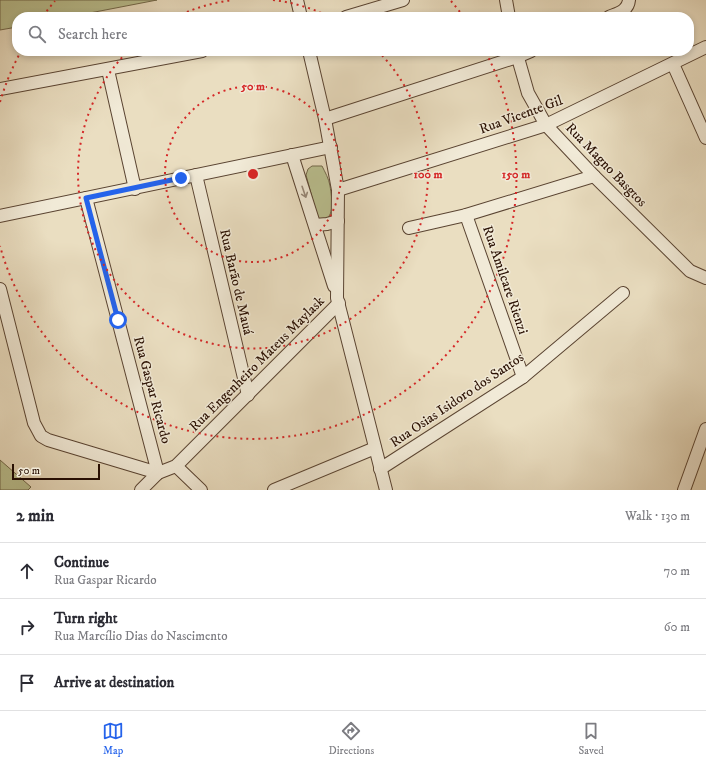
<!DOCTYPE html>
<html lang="en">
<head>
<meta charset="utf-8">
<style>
	body { margin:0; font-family:"IM FELL DW Pica",serif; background:#f2f2f3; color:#2b2b33 }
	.scale { position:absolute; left:12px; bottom:10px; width:88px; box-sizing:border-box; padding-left:4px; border:2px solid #2a1003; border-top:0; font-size:11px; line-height:14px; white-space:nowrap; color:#2a1003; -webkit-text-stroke:3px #f1ead7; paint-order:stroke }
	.stop { position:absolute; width:12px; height:12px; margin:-9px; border:3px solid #2563eb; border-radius:50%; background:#fff }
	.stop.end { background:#2563eb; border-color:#fff; box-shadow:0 1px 4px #0008 }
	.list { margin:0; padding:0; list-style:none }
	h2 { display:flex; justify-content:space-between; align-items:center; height:52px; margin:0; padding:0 16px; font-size:17px }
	h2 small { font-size:13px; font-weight:400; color:#7c7c81 }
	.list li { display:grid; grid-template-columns:26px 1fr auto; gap:12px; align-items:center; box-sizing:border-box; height:56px; padding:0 16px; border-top:1px solid #e1e1e2 }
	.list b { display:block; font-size:15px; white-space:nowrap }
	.list p { margin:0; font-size:13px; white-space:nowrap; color:#7c7c81 }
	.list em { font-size:13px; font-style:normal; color:#7c7c81 }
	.icon { flex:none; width:22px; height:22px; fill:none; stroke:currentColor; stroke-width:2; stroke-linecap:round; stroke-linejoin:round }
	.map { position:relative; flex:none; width:706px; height:490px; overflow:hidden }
	.search { position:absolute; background:#fff; box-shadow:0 2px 6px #0003; left:12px; right:12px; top:12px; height:44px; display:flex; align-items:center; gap:10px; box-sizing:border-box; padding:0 14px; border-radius:16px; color:#7c7c81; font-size:15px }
	.sheet { height:220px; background:#fff }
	nav { display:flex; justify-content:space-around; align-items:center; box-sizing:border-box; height:56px; border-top:1px solid #e1e1e2; background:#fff; font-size:11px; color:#7c7c81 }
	nav a { display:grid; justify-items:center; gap:2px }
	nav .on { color:#2563eb }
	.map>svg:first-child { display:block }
	.green { fill:#bac090; stroke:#72684a }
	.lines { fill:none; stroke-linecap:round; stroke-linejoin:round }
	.minor-casing { stroke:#5a4432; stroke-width:14 }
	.minor { stroke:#f1ead7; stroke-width:12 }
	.oneway { stroke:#978878 }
	.route { stroke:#2563eb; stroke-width:5 }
	.ring { fill:none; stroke:#d62828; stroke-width:2; stroke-dasharray:2 4 }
	.labels { text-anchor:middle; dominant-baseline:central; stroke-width:3; stroke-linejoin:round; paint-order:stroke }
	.street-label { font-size:14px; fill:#2a1003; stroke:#f1ead7 }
	.centre { fill:#d62828; stroke:#f1ead7; stroke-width:2 }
	.ring-label { font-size:12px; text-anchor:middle; font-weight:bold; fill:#d62828; stroke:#f1ead7; stroke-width:3; stroke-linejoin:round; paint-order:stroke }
</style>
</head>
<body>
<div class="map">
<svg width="706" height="490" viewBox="0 0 706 490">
	<rect width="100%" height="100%" fill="#eadec1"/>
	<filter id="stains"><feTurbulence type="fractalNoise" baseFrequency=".005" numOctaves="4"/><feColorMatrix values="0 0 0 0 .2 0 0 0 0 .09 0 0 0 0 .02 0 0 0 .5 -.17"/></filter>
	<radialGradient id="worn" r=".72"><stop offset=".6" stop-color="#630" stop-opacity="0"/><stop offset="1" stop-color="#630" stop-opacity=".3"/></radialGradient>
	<!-- green -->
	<g class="green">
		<polygon points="0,0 157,0 69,17 17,17 17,27 0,30"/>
		<path d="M312,166H322C325,172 329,179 330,186C332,198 336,224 318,219L306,175L308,169Z"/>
		<polygon points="0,460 31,487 28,490 0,490"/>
	</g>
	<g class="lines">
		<defs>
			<g id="minor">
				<polyline points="297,0 301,17"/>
				<polyline points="506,0 509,17"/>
				<polyline points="346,17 403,0"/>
				<path d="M609,17C618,13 628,11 629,0"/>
				<polyline points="309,51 325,119 338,190 337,298 386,490"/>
				<polyline points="516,51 528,93 546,125 594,176 690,271 706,278"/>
				<polyline points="673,64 706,138"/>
				<polyline points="108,70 135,189"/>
				<polyline points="0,89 202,51"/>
				<polyline points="325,119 517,57 531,51"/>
				<polyline points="292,155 334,286"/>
				<polyline points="196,175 248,395"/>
				<polyline points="338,190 546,125 706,47"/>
				<polyline points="86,198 158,473"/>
				<polyline points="466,215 523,377"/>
				<polyline points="0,216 331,147"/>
				<polyline points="315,225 327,224 338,221"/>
				<polyline points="409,228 466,215 594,176"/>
				<polyline points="0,289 34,423 41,436 48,440 158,473"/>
				<polyline points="176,466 201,490"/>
				<polyline points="380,469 523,377 623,293"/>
				<polyline points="141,490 158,473 176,466 339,303"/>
				<polyline points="274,490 375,448"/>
				<polyline points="684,490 706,429"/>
			</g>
		</defs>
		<!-- minor casing -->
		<use href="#minor" class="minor-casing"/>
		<!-- minor -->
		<use href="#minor" class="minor"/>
	</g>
	<!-- one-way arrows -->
	<defs><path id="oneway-shaft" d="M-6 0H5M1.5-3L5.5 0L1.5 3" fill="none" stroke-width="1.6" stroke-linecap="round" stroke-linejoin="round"/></defs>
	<use class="oneway" href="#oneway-shaft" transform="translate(304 192) rotate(71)"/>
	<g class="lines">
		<!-- route -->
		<polyline class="route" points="118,320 86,198 181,178"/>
	</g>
	<!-- distance rings -->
	<g class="ring">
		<circle cx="253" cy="174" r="88"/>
		<path d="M176 17A175 175 0 0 1 233 0M273 0A175 175 0 0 1 330 17M378 51A175 175 0 1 1 128 51"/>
		<path d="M0 102A263 263 0 0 1 20 53M43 16A263 263 0 0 1 55 1M451 1A263 263 0 0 1 463 16M486 53A263 263 0 1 1 0 246"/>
	</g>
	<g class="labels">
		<!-- street labels -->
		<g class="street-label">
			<text transform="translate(521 115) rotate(-20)">Rua Vicente Gil</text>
			<text transform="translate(606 165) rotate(46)">Rua Magno Basgtos</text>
			<text transform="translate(505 280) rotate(71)">Rua Amilcare Rienzi</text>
			<text transform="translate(236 282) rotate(77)">Rua Barão de Mauá</text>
			<text transform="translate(257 364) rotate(-45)">Rua Engenheiro Mateus Maylask</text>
			<text transform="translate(152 390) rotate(75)">Rua Gaspar Ricardo</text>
			<text transform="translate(457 400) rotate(-34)">Rua Osias Isidoro dos Santos</text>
		</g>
	</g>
	<circle cx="253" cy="174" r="6" class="centre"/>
	<g class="ring-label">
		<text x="253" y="90">50 m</text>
		<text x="428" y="178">100 m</text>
		<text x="516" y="178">150 m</text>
	</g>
	<rect width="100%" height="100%" filter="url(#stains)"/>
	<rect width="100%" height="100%" fill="url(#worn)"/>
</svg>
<div class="scale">50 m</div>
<div class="stop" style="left:118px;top:320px"></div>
<div class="stop end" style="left:181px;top:178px"></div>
<div class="search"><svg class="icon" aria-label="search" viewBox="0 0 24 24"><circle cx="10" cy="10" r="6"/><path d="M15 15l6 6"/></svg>Search here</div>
</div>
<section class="sheet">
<h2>2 min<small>Walk · 130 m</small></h2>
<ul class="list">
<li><svg class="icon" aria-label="ahead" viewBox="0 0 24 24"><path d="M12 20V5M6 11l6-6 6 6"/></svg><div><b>Continue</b><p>Rua Gaspar Ricardo</p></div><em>70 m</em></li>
<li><svg class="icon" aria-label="right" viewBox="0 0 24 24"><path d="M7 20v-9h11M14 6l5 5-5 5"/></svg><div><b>Turn right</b><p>Rua Marcílio Dias do Nascimento</p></div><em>60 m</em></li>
<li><svg class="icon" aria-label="arrive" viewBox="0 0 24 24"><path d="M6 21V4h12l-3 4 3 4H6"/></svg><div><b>Arrive at destination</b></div></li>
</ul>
</section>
<nav>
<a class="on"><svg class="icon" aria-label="map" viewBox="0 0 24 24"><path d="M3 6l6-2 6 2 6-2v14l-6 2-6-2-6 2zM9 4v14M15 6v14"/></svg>Map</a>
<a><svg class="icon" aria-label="directions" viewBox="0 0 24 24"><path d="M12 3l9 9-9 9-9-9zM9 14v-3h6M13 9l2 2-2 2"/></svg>Directions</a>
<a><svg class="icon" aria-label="saved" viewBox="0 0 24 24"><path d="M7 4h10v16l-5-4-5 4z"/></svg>Saved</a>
</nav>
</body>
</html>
